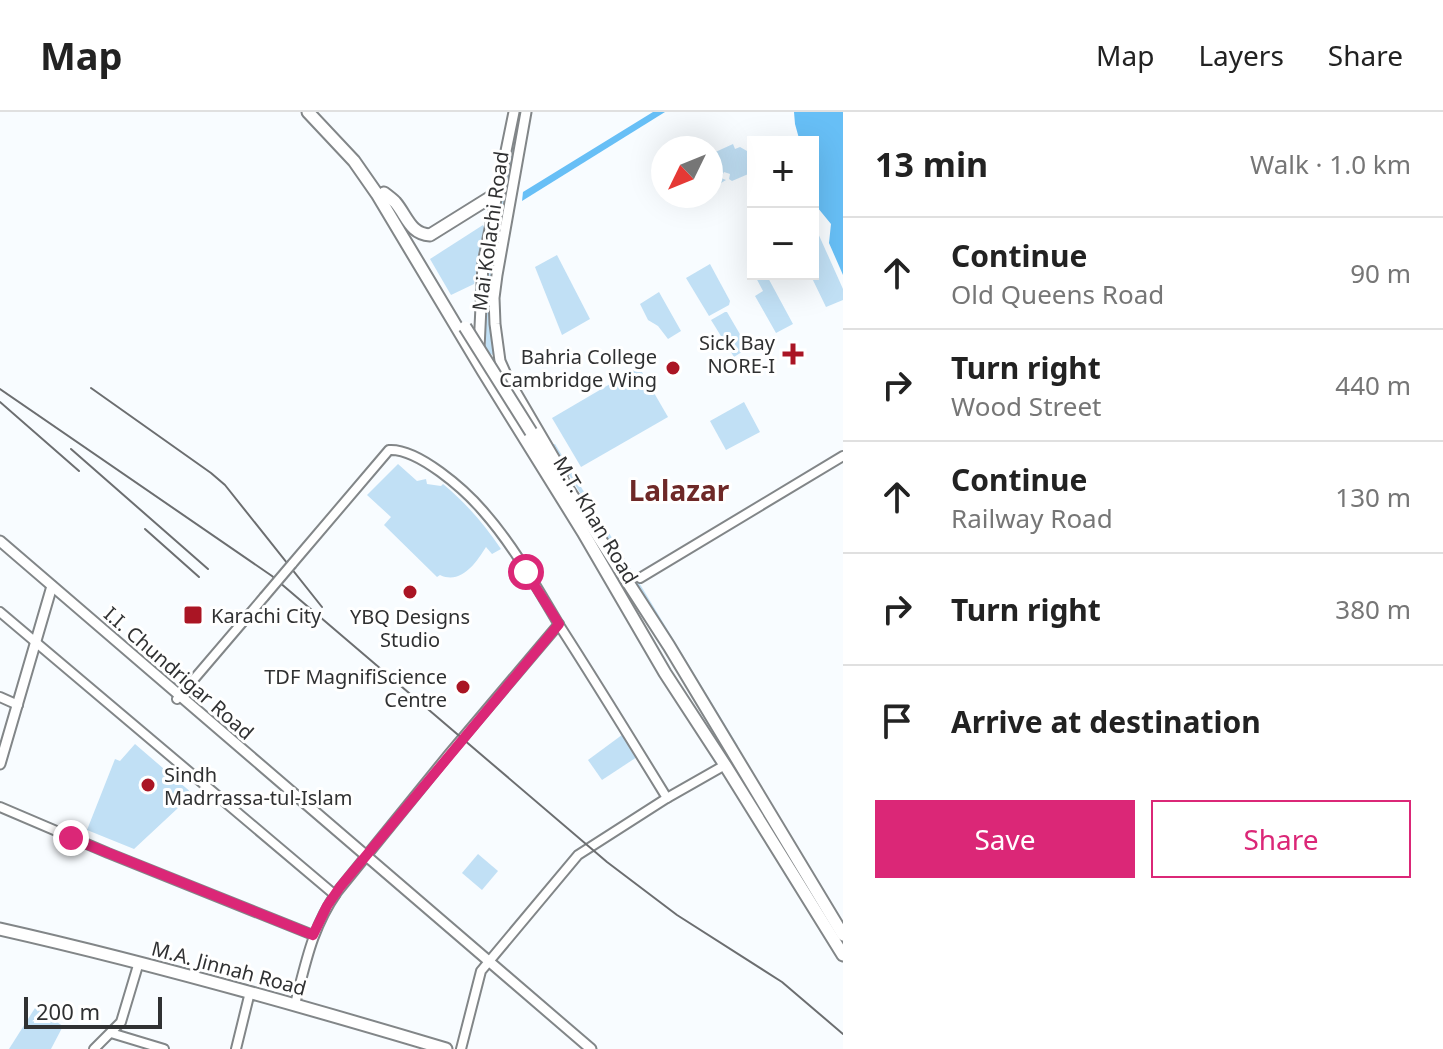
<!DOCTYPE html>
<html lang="en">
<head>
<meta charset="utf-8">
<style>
	body { margin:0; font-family:"Noto Sans",sans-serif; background:#f6f6f6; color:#222 }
	.controls { position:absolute; right:24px; top:24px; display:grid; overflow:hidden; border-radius:0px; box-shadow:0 8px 32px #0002 }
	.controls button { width:72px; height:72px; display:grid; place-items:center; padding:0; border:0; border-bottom:2px solid #e0e0e0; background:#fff; color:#222; font:40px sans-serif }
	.compass { position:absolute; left:651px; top:24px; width:72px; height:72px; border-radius:50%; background:#fff; box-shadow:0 8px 32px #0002; rotate:227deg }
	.scale { position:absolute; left:24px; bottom:20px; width:138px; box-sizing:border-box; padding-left:8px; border:4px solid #303132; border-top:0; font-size:22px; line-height:28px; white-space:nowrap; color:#303132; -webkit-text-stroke:6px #fff; paint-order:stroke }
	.stop { position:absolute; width:24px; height:24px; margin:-18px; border:6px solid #db2777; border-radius:50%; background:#fff }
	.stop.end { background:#db2777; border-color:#fff; box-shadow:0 2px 8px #0008 }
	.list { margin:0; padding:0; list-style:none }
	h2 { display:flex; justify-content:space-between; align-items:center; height:104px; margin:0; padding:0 32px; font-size:34px }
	h2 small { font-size:26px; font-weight:400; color:#767676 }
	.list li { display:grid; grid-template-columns:52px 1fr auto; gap:24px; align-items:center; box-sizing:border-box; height:112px; padding:0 32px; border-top:2px solid #e0e0e0 }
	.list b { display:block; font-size:30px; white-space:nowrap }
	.list p { margin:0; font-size:26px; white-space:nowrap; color:#767676 }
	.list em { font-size:26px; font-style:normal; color:#767676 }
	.actions { display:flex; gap:16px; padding:24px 32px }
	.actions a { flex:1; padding:18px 0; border:2px solid #db2777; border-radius:0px; text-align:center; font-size:28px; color:#db2777 }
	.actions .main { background:#db2777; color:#fff }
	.icon { flex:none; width:44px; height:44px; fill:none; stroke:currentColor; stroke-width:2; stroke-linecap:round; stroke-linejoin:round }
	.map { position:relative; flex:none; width:843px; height:937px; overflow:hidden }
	header { display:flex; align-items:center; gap:48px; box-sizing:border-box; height:112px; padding:0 40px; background:#fff; border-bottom:2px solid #e0e0e0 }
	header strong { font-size:38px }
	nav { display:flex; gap:44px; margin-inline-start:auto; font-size:28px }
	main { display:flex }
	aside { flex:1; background:#fff }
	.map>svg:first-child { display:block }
	.green { fill:#c1e0f5 }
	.water { fill:#67bff6 }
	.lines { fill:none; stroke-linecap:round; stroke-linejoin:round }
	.secondary-casing { stroke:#828688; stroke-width:12 }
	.primary-casing { stroke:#828688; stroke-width:13 }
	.highway-casing { stroke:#828688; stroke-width:15 }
	.secondary { stroke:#fff; stroke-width:8 }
	.primary { stroke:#fff; stroke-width:9 }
	.highway { stroke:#fff; stroke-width:11 }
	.rail { stroke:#6c6e70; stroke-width:2 }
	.secondary-bridge-casing { stroke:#828688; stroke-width:12; stroke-linecap:butt }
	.highway-bridge-casing { stroke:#828688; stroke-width:15; stroke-linecap:butt }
	.secondary-bridge { stroke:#fff; stroke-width:8 }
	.highway-bridge { stroke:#fff; stroke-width:11 }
	.route { stroke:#db2777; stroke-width:10 }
	.poi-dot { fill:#aa1524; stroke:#fff; stroke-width:3 }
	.labels { text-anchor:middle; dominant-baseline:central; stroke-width:6; stroke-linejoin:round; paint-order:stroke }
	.street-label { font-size:20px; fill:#303132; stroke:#fff }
	.poi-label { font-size:20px; fill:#303132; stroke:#fff; text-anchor:end }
	.district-label { font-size:28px; font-weight:bold; fill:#6e2827; stroke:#fff }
</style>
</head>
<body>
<header>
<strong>Map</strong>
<nav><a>Map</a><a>Layers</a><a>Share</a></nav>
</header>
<main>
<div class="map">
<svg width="843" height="937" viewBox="0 0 843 937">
	<rect width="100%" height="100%" fill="#f8fcff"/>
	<!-- green -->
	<g class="green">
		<polygon points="517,0 520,0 495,154 496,245 486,239 484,184"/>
		<polygon points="733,32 735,37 740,35 747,39 753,53 753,60 732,69 729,67 730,62 724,60 721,66 726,68 721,71 711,49 711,42"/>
		<polygon points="813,110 843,177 843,188 826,195 810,162 813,162"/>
		<polygon points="483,113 484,115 474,172 451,183 430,147"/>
		<polygon points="557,143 590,207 562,223 535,155"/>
		<polygon points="710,152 730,189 729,193 709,204 686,166"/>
		<polygon points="754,162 766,162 793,212 776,221 755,184 763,179"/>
		<polygon points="659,180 681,219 668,227 658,214 648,208 640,192"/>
		<polygon points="725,200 727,200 748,236 734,245 711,208"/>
		<polygon points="639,255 668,305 581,355 552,306"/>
		<polygon points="744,290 760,320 726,338 710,309"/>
		<polygon points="555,332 738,634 737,636 735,637 551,333"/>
		<path d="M398,352L417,369L426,367L427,372L441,374L443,372C466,391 484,412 501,437L492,442L486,435C476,451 461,473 440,463L437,465L384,413L391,405L367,383Z"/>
		<polygon points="626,620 640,643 602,668 588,648"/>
		<polygon points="135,632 193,682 134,737 87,718 115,647 120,649"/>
		<polygon points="478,742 498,759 482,778 462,761"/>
		<polygon points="35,896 63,914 51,937 9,937"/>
	</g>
	<!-- water -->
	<g class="water">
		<polygon points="653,0 665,0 522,89 523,80"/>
		<polygon points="794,0 843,0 843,163 829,131 831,112 813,90 813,30 800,30 795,12"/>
	</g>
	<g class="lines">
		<defs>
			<g id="secondary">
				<path d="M292,452L389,338C418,336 465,378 483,399C514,434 537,476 561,516C597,572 632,629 667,686"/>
				<polyline points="640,466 843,344"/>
				<polyline points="0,500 335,783"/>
				<polyline points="0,585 18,593"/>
				<polyline points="177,587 264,485"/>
				<polyline points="0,695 108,741 313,823"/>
				<path d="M295,892C306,850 312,816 337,780L449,642L559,512"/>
				<polyline points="111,921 164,937"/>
				<polyline points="94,937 121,910 139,850"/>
				<polyline points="236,937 250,880"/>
				<polyline points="461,937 481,859 578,743 667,686 725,653"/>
			</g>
			<g id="primary">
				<polyline points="526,0 497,163 494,186 495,212 500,249 508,267 563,361"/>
				<polyline points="479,237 483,151 514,0"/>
				<polyline points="0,429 591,937"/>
				<polyline points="0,652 52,474"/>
			</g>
			<g id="highway">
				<polyline points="308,0 354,49 377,82 483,259 583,420 665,561 725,653 843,843"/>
				<path d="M384,81C388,84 392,87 395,90C407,104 410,122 430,123L499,80"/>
				<polyline points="531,320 669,534 843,823"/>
				<path d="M0,817C151,851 299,893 446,937"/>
			</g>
		</defs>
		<!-- secondary casing -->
		<use href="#secondary" class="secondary-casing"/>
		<!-- primary casing -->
		<use href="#primary" class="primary-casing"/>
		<!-- highway casing -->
		<use href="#highway" class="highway-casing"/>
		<!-- secondary -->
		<use href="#secondary" class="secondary"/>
		<!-- primary -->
		<use href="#primary" class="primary"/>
		<!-- highway -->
		<use href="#highway" class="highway"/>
		<!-- rail -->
		<g class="rail">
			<polyline points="91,276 211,361 225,373 322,495"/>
			<polyline points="0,277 272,464 607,750 677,803 782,870 843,922"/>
			<polyline points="0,290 79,359"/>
			<polyline points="71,337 208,457"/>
			<polyline points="145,417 199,465"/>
		</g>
		<defs>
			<polyline id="secondary-bridge" points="264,485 292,452"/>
			<polyline id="highway-bridge" points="465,215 531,320"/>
		</defs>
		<!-- secondary-bridge casing -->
		<use href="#secondary-bridge" class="secondary-bridge-casing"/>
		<!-- highway-bridge casing -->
		<use href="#highway-bridge" class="highway-bridge-casing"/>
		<!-- secondary-bridge -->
		<use href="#secondary-bridge" class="secondary-bridge"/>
		<!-- highway-bridge -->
		<use href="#highway-bridge" class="highway-bridge"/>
	</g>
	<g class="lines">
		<!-- route -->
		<polyline class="route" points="71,726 313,823 327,794 340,775 559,512 526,460"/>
	</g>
	<!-- markers -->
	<g class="poi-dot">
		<path d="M789 230h8v8h8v8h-8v8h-8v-8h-8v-8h8z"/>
		<circle cx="673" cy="256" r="8"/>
		<circle cx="410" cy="480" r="8"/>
		<rect x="183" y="493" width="20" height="20" rx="4"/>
		<circle cx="463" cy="575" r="8"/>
		<circle cx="148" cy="673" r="8"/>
	</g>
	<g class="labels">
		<!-- street labels -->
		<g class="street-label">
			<text transform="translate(490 119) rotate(-82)">Mai Kolachi Road</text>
			<text transform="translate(596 408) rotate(59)">M.T. Khan Road</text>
			<text transform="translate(179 561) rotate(41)">I.I. Chundrigar Road</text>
			<text transform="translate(229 856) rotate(15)">M.A. Jinnah Road</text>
		</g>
		<!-- poi labels -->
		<g class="poi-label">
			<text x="775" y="230">Sick Bay<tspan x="775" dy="23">NORE-I</tspan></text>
			<text x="657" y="244">Bahria College<tspan x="657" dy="23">Cambridge Wing</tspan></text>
			<text x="211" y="503" text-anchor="start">Karachi City</text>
			<text x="410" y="504" text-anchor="middle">YBQ Designs<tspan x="410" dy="23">Studio</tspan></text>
			<text x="447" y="564">TDF MagnifiScience<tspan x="447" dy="23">Centre</tspan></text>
			<text x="164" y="662" text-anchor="start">Sindh<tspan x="164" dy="23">Madrrassa-tul-Islam</tspan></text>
		</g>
		<!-- district labels -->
		<g class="district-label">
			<text x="679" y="378">Lalazar</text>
		</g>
	</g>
</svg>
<div class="controls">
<button>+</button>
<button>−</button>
</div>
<svg class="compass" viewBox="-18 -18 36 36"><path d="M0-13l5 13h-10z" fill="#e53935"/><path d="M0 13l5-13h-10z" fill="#767676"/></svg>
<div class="scale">200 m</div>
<div class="stop" style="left:526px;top:460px"></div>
<div class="stop end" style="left:71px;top:726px"></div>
</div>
<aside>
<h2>13 min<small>Walk · 1.0 km</small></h2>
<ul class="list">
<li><svg class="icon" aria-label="ahead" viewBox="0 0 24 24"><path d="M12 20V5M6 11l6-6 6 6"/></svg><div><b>Continue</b><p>Old Queens Road</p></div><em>90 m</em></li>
<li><svg class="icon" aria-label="right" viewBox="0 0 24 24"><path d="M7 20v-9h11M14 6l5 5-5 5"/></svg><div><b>Turn right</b><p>Wood Street</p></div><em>440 m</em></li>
<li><svg class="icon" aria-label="ahead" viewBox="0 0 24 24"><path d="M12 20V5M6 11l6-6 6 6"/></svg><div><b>Continue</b><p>Railway Road</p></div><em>130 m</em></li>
<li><svg class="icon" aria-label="right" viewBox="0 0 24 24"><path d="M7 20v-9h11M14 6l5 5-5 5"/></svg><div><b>Turn right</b></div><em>380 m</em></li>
<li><svg class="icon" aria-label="arrive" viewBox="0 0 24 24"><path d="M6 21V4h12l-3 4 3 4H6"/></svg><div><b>Arrive at destination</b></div></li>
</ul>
<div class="actions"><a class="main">Save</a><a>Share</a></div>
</aside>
</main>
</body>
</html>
